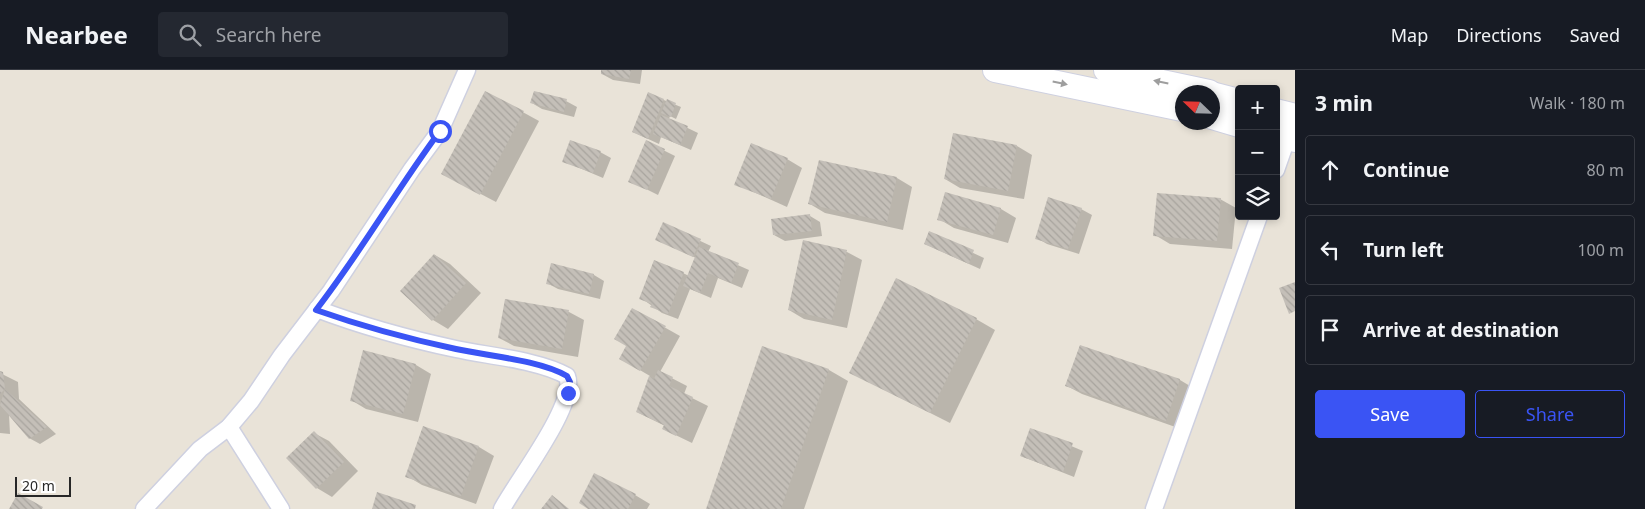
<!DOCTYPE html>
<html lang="en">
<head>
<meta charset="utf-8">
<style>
	body { margin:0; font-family:"Noto Sans",sans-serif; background:#242831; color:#f1f3f6 }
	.controls { position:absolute; right:15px; top:15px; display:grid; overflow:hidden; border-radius:5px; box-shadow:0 2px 8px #0003 }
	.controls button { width:45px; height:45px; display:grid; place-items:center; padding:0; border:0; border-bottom:1px solid #363941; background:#171b24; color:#f1f3f6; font:25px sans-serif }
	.compass { position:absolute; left:1175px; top:15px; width:45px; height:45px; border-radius:50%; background:#171b24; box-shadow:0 2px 8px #0003; rotate:293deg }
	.scale { position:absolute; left:15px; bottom:12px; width:56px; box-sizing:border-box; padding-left:5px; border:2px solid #272727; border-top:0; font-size:14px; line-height:18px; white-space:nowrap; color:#272727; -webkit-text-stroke:4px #fff; paint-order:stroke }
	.stop { position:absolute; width:15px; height:15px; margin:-11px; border:4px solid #3a54f4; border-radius:50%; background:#fff }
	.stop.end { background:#3a54f4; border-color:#fff; box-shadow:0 1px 5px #0008 }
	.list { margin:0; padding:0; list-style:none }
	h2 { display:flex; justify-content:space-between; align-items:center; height:65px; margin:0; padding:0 20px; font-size:21px }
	h2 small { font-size:16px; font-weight:400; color:#9ea1a6 }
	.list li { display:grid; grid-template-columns:32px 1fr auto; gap:15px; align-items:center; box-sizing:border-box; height:70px; margin:0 10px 10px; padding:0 10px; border:1px solid #363941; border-radius:5px }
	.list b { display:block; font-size:19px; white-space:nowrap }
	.list em { font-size:16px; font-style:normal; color:#9ea1a6 }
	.actions { display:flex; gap:10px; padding:15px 20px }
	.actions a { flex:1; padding:11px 0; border:1px solid #3a54f4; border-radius:5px; text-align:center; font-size:18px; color:#3a54f4 }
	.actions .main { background:#3a54f4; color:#fff }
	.icon { flex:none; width:28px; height:28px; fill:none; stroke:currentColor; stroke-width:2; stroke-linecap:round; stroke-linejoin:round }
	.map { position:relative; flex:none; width:1295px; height:439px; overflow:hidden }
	header { display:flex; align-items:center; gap:30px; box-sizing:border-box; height:70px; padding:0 25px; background:#171b24; border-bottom:1px solid #363941 }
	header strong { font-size:24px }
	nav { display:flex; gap:28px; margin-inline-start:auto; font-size:18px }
	.search { width:350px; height:45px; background:#242831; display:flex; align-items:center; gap:12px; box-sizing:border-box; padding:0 18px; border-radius:5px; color:#9ea1a6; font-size:19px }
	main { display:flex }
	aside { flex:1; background:#171b24 }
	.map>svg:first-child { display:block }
	.shadow { fill:#0003 }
	.building { fill:url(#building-back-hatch) }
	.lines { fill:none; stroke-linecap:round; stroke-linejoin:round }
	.street-casing { stroke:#ced0e0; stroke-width:19 }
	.secondary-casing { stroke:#ced0e0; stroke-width:26 }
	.street { stroke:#fff; stroke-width:16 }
	.secondary { stroke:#fff; stroke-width:24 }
	.oneway { fill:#9e9e9e }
	.route { stroke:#3a54f4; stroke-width:6 }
</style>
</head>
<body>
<header>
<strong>Nearbee</strong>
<div class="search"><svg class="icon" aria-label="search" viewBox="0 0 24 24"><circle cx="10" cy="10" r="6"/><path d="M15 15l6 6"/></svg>Search here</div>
<nav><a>Map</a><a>Directions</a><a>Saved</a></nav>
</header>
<main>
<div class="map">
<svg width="1295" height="439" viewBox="0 0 1295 439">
	<defs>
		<pattern id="building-back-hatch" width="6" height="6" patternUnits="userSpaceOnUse" patternTransform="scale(1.25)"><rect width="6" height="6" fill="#c4bfb8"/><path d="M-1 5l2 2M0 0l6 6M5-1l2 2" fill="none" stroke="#a8a49e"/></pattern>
	</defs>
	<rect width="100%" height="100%" fill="#e9e3d8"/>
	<!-- shadow -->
	<g class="shadow">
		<polygon points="603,0 642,0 640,14 613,10 602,4"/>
		<polygon points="486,22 539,51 496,132 458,112"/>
		<polygon points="649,24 681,37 676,49 670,46 669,49 698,63 691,80 661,67 659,74 633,62"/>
		<polygon points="566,31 577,37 574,47 542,39 532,33"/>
		<polygon points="954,65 1017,76 1032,85 1024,129 960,118 945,109"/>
		<polygon points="647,72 675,86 658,125 630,111"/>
		<polygon points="600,82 611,88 603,108 563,91"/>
		<polygon points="787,89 802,98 787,137 736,114"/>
		<polygon points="819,91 897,108 912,117 903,160 825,143 810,134"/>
		<polygon points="1220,129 1236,138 1232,179 1170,174 1155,165"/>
		<polygon points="1001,139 1016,148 1008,173 954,158 939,149"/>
		<polygon points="1081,139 1092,145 1079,184 1047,174 1037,168"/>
		<polygon points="810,146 820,152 822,166 785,171 774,165"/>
		<polygon points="664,154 711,176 708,182 749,200 742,218 718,208 711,228 690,219 678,249 662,243 641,228 683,203 689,206 696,188 668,175"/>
		<polygon points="930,163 984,188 980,199 925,174"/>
		<polygon points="804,172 847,182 862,190 847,258 804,249 789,240"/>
		<polygon points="435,185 450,194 481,223 448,259 433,250"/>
		<polygon points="552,195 594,205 604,211 600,229 558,219 547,213"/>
		<polygon points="506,230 569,242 584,250 578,287 514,276 499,268"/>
		<polygon points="632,239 680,266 660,302 687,316 684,324 708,336 692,373 663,359 665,356 637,342 650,306 621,289 628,276"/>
		<polygon points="976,249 995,260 950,353 851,303"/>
		<polygon points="1080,276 1180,310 1195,319 1181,359 1082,324 1067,316"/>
		<polygon points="763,278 829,300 848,311 804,439 707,439"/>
		<polygon points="416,295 431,304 418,352 366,339 351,330"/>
		<polygon points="0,303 18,312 19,329 56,364 40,374 29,368 9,344 10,364 0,363"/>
		<polygon points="424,358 479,377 494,386 476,434 422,415 407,406"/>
		<polygon points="1031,359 1083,381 1074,407 1021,386"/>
		<polygon points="314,363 329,371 358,401 332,427 317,418"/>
		<polygon points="635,425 650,434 647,439 590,439"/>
	</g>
	<!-- building -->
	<g class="building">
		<polygon points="601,0 631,0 629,9 601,4"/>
		<polygon points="485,21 524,41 480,125 441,104"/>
		<polygon points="534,21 567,29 564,42 530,33"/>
		<polygon points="648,22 664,29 648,69 632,62"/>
		<polygon points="667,29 676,33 671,47 661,43"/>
		<polygon points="661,45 688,56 680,75 653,64"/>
		<polygon points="953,63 1017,75 1008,121 944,109"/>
		<polygon points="570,70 601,81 593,103 562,92"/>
		<polygon points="646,70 665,79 647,120 628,112"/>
		<polygon points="751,73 788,88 771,129 734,115"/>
		<polygon points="819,90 897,107 887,152 808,134"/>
		<polygon points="945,122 1001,138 993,165 937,150"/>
		<polygon points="1157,123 1221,128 1217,171 1153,166"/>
		<polygon points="1048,127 1082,138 1068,179 1035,169"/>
		<polygon points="810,144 812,161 773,165 771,149"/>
		<polygon points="663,152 701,169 693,187 655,170"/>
		<polygon points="929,161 974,180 969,194 924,174"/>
		<polygon points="803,170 847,180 832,250 788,240"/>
		<polygon points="699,177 739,193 731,213 708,203 700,223 683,216"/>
		<polygon points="434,184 466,213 432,251 400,221"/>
		<polygon points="654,190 684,202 668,244 650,237 652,234 639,229"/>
		<polygon points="551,193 594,204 589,224 546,214"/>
		<polygon points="896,208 977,248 930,343 849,303"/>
		<polygon points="1295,212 1295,241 1289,244 1279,218"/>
		<polygon points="505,229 569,240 562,279 498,268"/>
		<polygon points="632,238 666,256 640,301 619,289 626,276 614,269"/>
		<polygon points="1080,275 1180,309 1166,351 1065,316"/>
		<polygon points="762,276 829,299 781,439 706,439"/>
		<polygon points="363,280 416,294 403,344 350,331"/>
		<polygon points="658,300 673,307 669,316 693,327 676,366 662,359 664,355 636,342 649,306 654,309"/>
		<polygon points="0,301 3,302 5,319 0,324"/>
		<polygon points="5,319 47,357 29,369 0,335"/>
		<polygon points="423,356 479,376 461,426 405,407"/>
		<polygon points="1030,358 1073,373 1063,402 1020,386"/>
		<polygon points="314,361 344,392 316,419 286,388"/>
		<polygon points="594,403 636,424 628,439 588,439 579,433"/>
		<polygon points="377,422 416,435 415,439 372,439"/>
		<polygon points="18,423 43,437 42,439 9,439"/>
		<polygon points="552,425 569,439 541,439"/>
	</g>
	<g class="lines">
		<defs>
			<g id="street">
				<polyline points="1276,100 1290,60"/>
				<path d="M317,239C362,256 409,269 456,279C488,286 539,290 567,306C578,333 516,412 502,439"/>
				<polyline points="229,357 281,439"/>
				<polyline points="144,439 200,379 229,357 251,331 282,285 331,221 412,99 440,61 467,0"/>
				<polyline points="1154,439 1259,146"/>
			</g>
			<g id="secondary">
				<polyline points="995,0 1182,39"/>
				<polyline points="1106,0 1209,22"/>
				<polyline points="1212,24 1239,31"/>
				<polyline points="1276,41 1295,46"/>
				<polyline points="1212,47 1239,55"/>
				<polyline points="1276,65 1295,70"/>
			</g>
		</defs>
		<!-- street casing -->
		<use href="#street" class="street-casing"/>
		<!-- secondary casing -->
		<use href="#secondary" class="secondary-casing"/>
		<!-- street -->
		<use href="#street" class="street"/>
		<!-- secondary -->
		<use href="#secondary" class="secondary"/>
	</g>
	<!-- one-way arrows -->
	<defs><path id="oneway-solid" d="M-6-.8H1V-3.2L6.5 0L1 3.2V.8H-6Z" transform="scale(1.25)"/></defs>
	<g class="oneway">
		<use href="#oneway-solid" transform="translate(1161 12) rotate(-168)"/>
		<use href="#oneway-solid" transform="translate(1060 13) rotate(12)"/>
	</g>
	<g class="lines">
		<!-- route -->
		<path class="route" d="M440,61C397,119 361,182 316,240C361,256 409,269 456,279C488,286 539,290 567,306L570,312L568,323"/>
	</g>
</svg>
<div class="controls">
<button>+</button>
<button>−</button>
<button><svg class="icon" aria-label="layers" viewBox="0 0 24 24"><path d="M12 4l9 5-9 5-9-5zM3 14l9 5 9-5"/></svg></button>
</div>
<svg class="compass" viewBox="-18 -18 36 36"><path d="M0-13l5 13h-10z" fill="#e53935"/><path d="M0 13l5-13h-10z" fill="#9ea1a6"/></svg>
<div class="scale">20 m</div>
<div class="stop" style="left:440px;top:61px"></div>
<div class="stop end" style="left:568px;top:323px"></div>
</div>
<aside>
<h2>3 min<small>Walk · 180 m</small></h2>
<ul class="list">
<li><svg class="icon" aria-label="ahead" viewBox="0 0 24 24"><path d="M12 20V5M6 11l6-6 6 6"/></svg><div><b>Continue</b></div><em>80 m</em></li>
<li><svg class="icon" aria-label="left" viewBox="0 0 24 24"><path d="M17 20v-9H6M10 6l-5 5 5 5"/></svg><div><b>Turn left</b></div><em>100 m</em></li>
<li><svg class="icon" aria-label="arrive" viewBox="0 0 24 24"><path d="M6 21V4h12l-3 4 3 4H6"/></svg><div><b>Arrive at destination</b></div></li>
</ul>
<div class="actions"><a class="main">Save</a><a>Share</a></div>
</aside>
</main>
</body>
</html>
